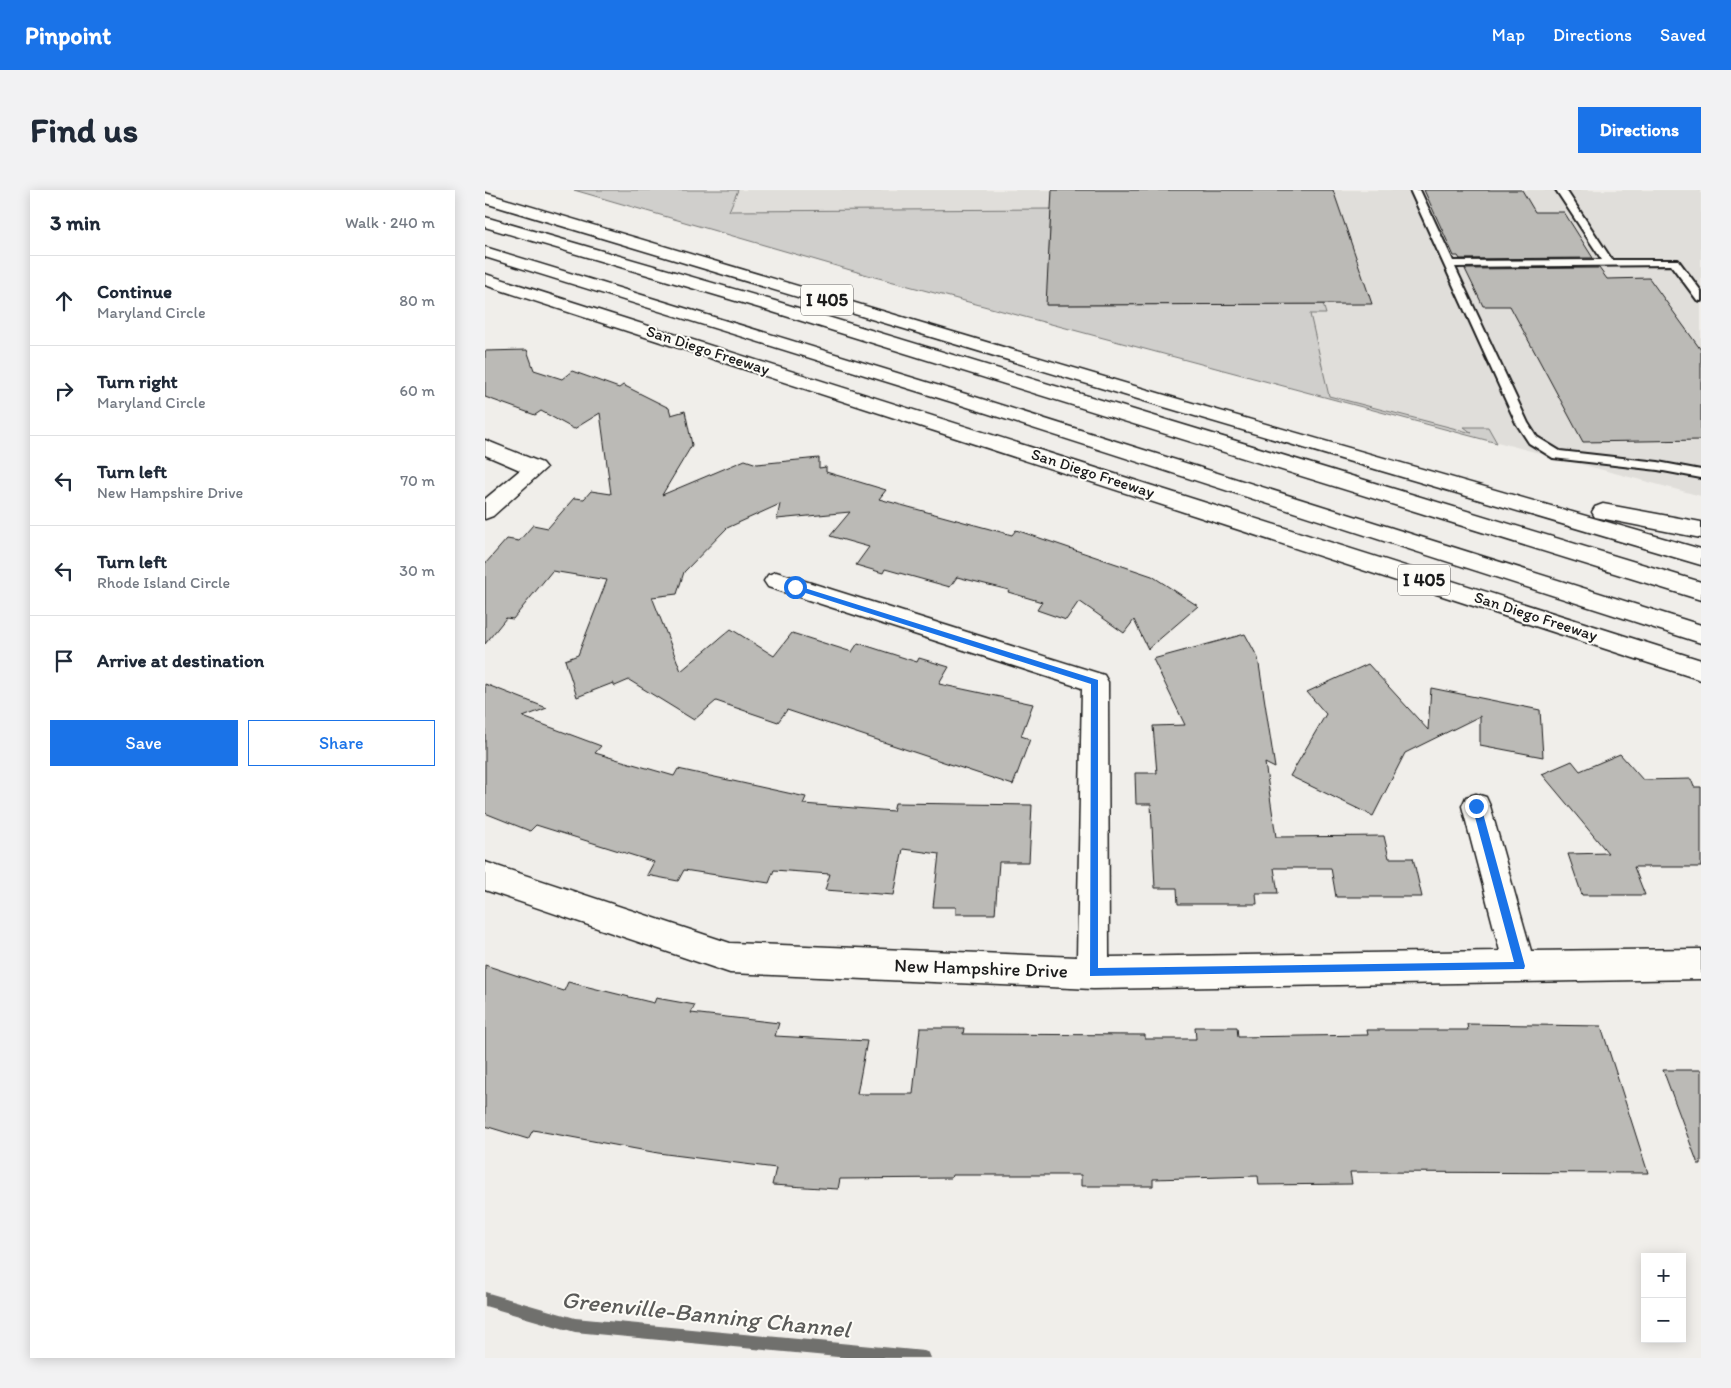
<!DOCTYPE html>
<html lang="en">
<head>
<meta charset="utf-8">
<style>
	body { margin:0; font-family:Itim,sans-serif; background:#f2f2f3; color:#1f2937 }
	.controls { position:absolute; right:15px; bottom:15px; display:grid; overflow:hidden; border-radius:0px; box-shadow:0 2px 12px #0003 }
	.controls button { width:45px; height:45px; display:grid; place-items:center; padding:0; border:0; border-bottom:1px solid #e0e1e3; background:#fff; color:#1f2937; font:25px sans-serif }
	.stop { position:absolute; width:15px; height:15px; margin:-11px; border:4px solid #1a73e8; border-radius:50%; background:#fff }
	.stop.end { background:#1a73e8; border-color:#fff; box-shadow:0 1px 5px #0008 }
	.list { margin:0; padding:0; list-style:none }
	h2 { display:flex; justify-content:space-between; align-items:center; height:65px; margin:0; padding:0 20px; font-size:21px }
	h2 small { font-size:16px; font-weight:400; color:#747a83 }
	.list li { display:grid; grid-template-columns:32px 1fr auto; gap:15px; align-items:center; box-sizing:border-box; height:90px; padding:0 20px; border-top:1px solid #e0e1e3 }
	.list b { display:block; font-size:19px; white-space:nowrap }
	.list p { margin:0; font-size:16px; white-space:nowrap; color:#747a83 }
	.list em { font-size:16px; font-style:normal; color:#747a83 }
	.actions { display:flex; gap:10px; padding:15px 20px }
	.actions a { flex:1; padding:11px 0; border:1px solid #1a73e8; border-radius:0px; text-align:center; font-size:18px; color:#1a73e8 }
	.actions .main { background:#1a73e8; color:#fff }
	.icon { flex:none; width:28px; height:28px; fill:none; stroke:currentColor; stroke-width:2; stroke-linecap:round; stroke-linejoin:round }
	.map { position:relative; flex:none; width:1216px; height:1168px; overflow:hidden; border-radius:0px }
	header { display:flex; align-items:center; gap:30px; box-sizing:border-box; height:70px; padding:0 25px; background:#1a73e8; color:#fff }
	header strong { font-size:24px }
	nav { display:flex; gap:28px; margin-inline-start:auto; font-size:18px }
	.intro { display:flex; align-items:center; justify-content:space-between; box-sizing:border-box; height:120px; padding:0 30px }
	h1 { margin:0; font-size:35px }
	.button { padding:12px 22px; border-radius:0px; background:#1a73e8; color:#fff; font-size:18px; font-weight:700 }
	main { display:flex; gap:30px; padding:0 30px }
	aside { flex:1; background:#fff; border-radius:0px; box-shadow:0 2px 12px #0003 }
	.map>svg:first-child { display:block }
	.built { fill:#e0deda }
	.green { fill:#d0cfcc; stroke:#767674 }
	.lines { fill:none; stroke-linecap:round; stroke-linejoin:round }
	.stream { fill:#706f6d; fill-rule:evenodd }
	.building { fill:#bbbab6; stroke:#1c1c1c }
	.service-casing { stroke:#1c1c1c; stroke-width:4 }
	.minor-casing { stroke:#1c1c1c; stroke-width:3 }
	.motorway-casing { stroke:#1c1c1c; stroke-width:3 }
	.service { fill:#fdfcf7; fill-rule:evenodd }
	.minor { fill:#fdfcf7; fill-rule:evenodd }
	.motorway { fill:#fdfcf7; fill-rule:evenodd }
	.route { fill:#1a73e8 }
	.labels { text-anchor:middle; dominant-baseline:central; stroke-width:4; stroke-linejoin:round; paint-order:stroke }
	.far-street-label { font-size:16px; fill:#1c1c1c; stroke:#fdfcf7 }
	.shield { fill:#fdfcf7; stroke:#605f5e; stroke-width:1 }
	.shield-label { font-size:18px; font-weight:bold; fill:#1c1c1c }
	.street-label { font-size:19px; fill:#1c1c1c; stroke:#fdfcf7 }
	.near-water-label { font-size:24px; font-style:italic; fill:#5b5b59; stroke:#fdfcf7 }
</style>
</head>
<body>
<header>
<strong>Pinpoint</strong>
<nav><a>Map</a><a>Directions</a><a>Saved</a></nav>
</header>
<div class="intro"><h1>Find us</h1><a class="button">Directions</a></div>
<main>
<aside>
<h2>3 min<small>Walk · 240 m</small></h2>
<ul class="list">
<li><svg class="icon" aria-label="ahead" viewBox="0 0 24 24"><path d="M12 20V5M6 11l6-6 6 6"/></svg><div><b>Continue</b><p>Maryland Circle</p></div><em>80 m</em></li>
<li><svg class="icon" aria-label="right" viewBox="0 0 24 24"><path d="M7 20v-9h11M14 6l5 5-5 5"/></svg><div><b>Turn right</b><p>Maryland Circle</p></div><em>60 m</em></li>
<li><svg class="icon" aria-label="left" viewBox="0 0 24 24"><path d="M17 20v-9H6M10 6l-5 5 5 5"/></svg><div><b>Turn left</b><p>New Hampshire Drive</p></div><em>70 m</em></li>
<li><svg class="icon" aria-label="left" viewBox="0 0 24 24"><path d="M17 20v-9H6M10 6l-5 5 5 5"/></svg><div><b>Turn left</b><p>Rhode Island Circle</p></div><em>30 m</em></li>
<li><svg class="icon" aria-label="arrive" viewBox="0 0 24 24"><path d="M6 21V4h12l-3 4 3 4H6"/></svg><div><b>Arrive at destination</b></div></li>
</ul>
<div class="actions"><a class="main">Save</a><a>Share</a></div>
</aside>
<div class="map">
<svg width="1216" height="1168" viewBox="0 0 1216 1168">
	<rect width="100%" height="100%" fill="#f0eeea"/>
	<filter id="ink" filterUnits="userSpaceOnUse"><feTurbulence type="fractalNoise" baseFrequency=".02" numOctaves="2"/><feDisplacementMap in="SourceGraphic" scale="10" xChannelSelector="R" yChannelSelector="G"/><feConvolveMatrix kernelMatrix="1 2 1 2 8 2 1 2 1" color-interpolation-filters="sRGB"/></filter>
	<g filter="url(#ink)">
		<!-- built -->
		<polygon class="built" points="89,0 1216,0 1216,306 386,86"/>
		<!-- green -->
		<polygon class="green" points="89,0 253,0 244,21 566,19 562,115 838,114 841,124 825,124 844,206 987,243 979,237 1003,237 1012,253 386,86"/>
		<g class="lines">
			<!-- stream -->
			<polygon class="stream" points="0,1102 90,1128 439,1161 444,1163 446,1168 363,1168 90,1142 0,1116"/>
		</g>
		<!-- building -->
		<g class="building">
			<polygon points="567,0 848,0 887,114 561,115"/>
			<polygon points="939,0 1037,0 1050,22 1079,22 1108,68 975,69 973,66 969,66"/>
			<polygon points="1114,78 1122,89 1164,88 1216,160 1216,250 1098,252 1025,116 998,116 980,79"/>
			<polygon points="42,160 49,180 77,189 87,181 134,198 138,195 184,218 186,225 200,221 207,255 177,305 260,270 272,274 334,268 334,278 341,277 341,282 401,300 394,309 527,345 531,340 667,386 713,416 663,459 649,430 639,443 594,411 581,430 552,420 557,412 523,402 524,400 472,387 465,397 400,379 398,383 371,375 384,357 345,346 365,322 292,329 295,314 242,338 199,382 192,404 167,407 196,481 246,439 289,466 307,443 367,462 373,453 432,472 434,468 464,477 454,494 548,514 536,546 545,549 528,595 302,520 293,532 231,511 209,530 144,490 130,496 128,493 92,507 80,470 93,465 122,390 67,381 28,429 21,428 0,454 0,374 22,349 34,351 48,335 63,338 89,308 99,309 106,301 126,304 115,223 89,239 56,221 50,225 0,207 0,161"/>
			<polygon points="760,444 773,468 790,578 780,573 791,647 899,646 904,668 928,668 937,707 851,707 846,678 789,678 793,703 771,703 772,714 693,714 692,698 670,698 666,614 651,614 650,583 672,583 668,536 700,535 668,469"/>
			<polygon points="883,474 943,540 946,498 1055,520 1058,567 995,555 995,526 920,563 888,626 805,586 841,524 822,502"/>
			<polygon points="0,494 62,518 38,527 116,556 110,563 189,586 193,579 321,607 318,614 408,621 410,613 547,615 544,672 514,672 510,724 471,724 471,717 448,717 454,664 418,659 409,705 340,700 345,684 289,680 284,693 199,680 193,691 162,685 169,672 51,635 45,641 0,623"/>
			<polygon points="1135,564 1158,590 1206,589 1209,597 1216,597 1216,677 1149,677 1160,705 1097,705 1083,664 1123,663 1057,584 1087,571 1095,581"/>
			<polygon points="0,775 79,801 83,792 169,813 171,808 210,815 206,823 294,833 290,846 382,851 372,904 428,904 435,838 479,838 478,844 660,845 660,849 711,849 710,837 752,837 753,847 883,845 882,840 983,840 982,834 1116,836 1163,983 865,982 867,994 774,995 773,986 668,989 668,996 596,996 596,985 467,985 466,988 355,989 353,999 287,995 291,978 173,963 48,940 43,949 0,936"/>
			<polygon points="1178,880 1216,880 1216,974 1213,974"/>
		</g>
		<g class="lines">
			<defs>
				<polygon id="service" points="925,0 935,0 968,71 1117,70 1071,0 1081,0 1127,70 1193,70 1216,101 1216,111 1212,110 1186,75 970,77 1043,233 1052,247 1075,261 1173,272 1216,280 1216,288 1173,280 1068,268 1044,253 1031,233"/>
				<g id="minor">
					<polygon points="0,250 57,273 61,278 8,326 0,329 0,309 35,280 0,265"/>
					<polygon points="291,382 619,485 623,492 624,767 1015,761 977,616 981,607 991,604 1001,607 1005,616 1046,761 1216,759 1216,789 608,799 245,783 0,700 0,672 245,753 592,767 597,498 283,397 279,391 283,385"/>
				</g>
				<g id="motorway">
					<polygon points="0,3 690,208 1216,359 1216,375 676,216 0,13"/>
					<polygon points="0,27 290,111 1216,392 1216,410 278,119 0,37"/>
					<polygon points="0,57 484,205 1216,435 1216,453 470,213 0,67"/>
					<polygon points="0,84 1216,470 1216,490 0,95"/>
					<polygon points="1118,314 1216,332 1216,348 1110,327 1107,322 1110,317"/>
				</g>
			</defs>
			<!-- service casing -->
			<use href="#service" class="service-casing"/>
			<!-- minor casing -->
			<use href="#minor" class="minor-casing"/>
			<!-- motorway casing -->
			<use href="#motorway" class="motorway-casing"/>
			<!-- service -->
			<use href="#service" class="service"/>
			<!-- minor -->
			<use href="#minor" class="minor"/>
			<!-- motorway -->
			<use href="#motorway" class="motorway"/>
		</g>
	</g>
	<!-- route -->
	<polygon class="route" points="310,395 613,490 613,778 1029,772 987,616 991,613 996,616 1040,776 1039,779 605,786 606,494 308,399 307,397"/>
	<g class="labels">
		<!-- far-street labels -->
		<g class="far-street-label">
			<text transform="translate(223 160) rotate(18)">San Diego Freeway</text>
			<text transform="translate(608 283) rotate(18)">San Diego Freeway</text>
			<text transform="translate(1051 426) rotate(18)">San Diego Freeway</text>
		</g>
		<!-- shield labels -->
		<g class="shield">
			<rect x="316" y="94.5" width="52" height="31" rx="4"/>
			<rect x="913" y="374.5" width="52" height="31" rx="4"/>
		</g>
		<g class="shield-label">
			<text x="342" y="110">I 405</text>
			<text x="939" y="390">I 405</text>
		</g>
		<!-- street labels -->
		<g class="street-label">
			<text transform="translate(496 778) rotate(2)">New Hampshire Drive</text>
		</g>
		<!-- near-water labels -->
		<g class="near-water-label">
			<text transform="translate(221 1124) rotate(6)">Greenville-Banning Channel</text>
		</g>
	</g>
</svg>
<div class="controls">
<button>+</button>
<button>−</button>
</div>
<div class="stop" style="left:310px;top:397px"></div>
<div class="stop end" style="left:991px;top:616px"></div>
</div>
</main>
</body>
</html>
